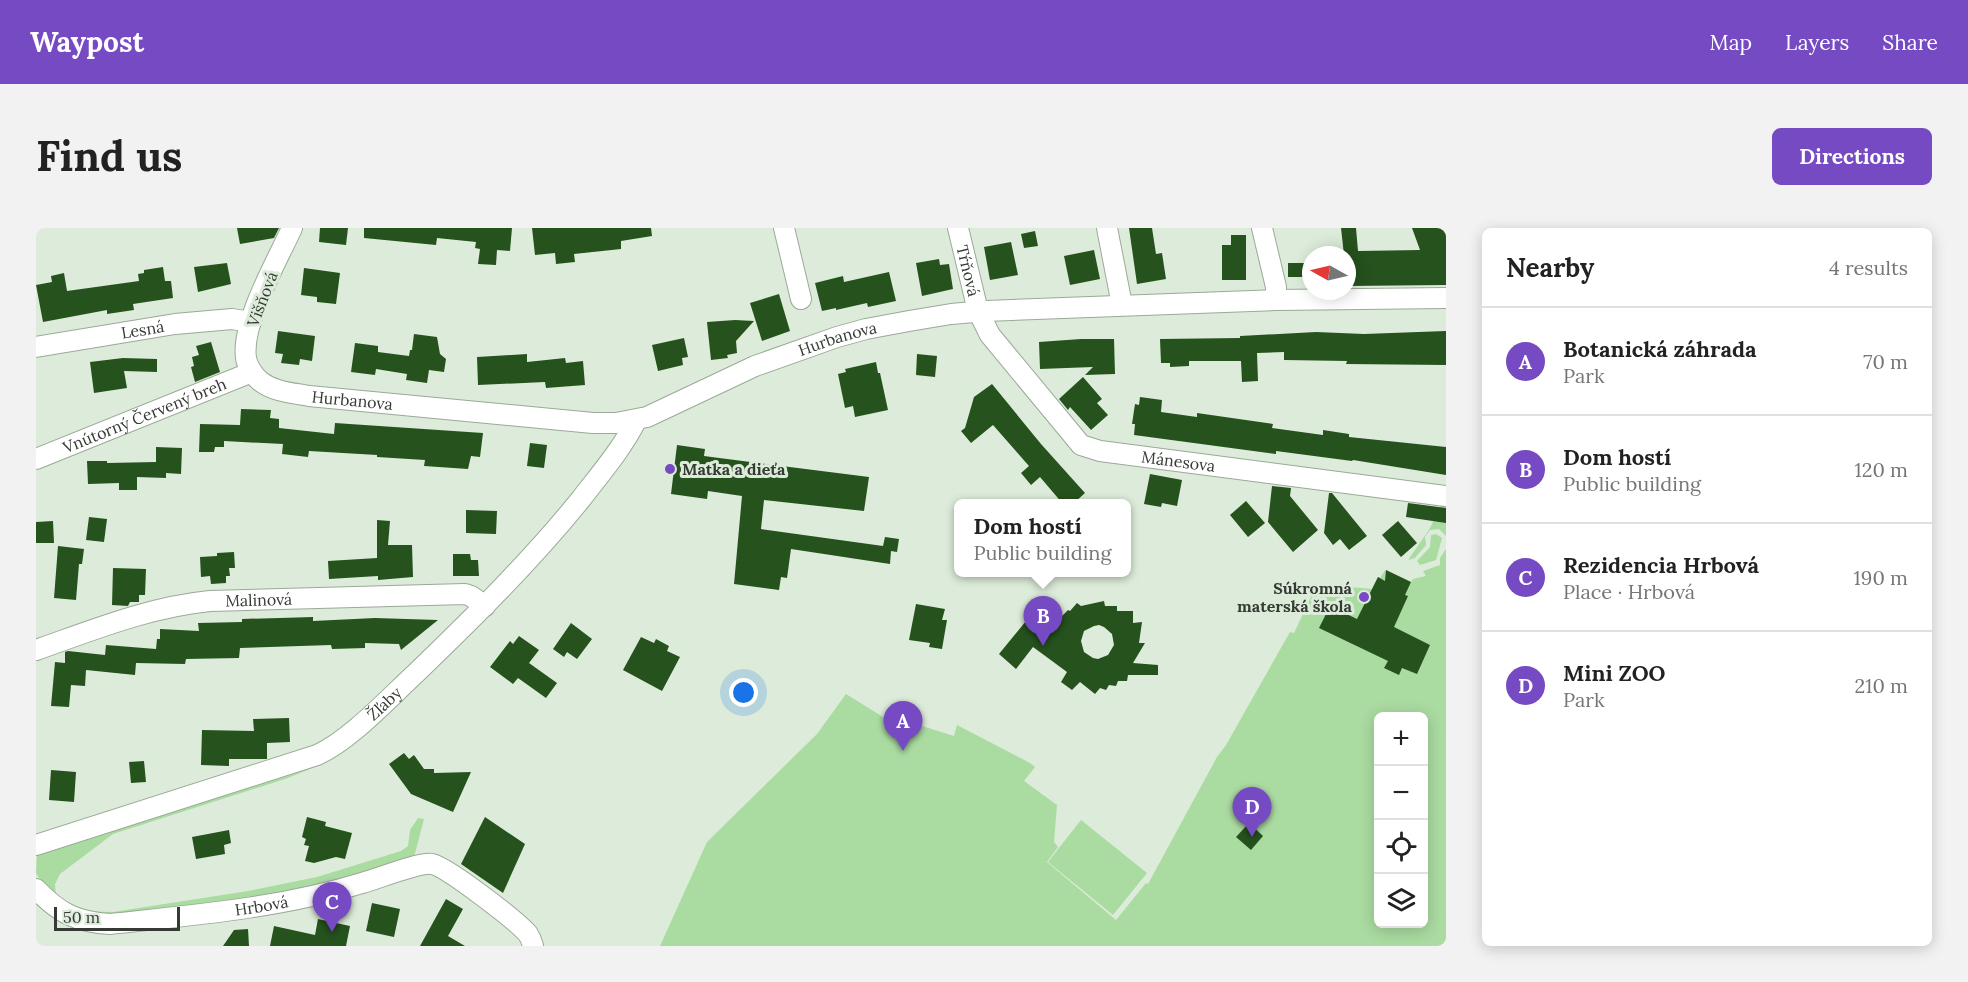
<!DOCTYPE html>
<html lang="en">
<head>
<meta charset="utf-8">
<style>
	body { margin:0; font-family:Lora,serif; background:#f2f2f2; color:#222 }
	.controls { position:absolute; right:18px; bottom:18px; display:grid; overflow:hidden; border-radius:9px; box-shadow:0 3px 15px #0003 }
	.controls button { width:54px; height:54px; display:grid; place-items:center; padding:0; border:0; border-bottom:2px solid #e0e0e0; background:#fff; color:#222; font:30px sans-serif }
	.compass { position:absolute; left:1266px; top:18px; width:54px; height:54px; border-radius:50%; background:#fff; box-shadow:0 3px 15px #0003; rotate:278deg }
	.scale { position:absolute; left:18px; bottom:15px; width:126px; box-sizing:border-box; padding-left:6px; border:3px solid #353b34; border-top:0; font-size:16px; line-height:21px; white-space:nowrap; color:#353b34; -webkit-text-stroke:4px #ddecda; paint-order:stroke }
	.you { position:absolute; left:708px; top:465px; width:21px; height:21px; margin:-15px; border:4px solid #fff; border-radius:50%; background:#1a73e8; box-shadow:0 0 0 9px #1a73e833 }
	.badge { display:grid; place-items:center; width:39px; height:39px; border-radius:50%; background:#754ac3; color:#fff; font-size:20px; font-weight:700 }
	.pin { position:absolute; translate:-50% -50px; filter:drop-shadow(0 2px 3px #0008) }
	.pin::after { content:''; position:absolute; top:32px; width:21px; height:18px; background:inherit; clip-path:polygon(0 0,100% 0,50% 100%) }
	.popup { position:absolute; left:918px; top:271px; width:177px; height:78px; box-sizing:border-box; display:grid; place-content:center; border-radius:9px; background:#fff; filter:drop-shadow(0 2px 4px #0005); font-size:20px; white-space:nowrap; color:#767676 }
	.popup b { font-size:22px; color:#222 }
	.popup::after { content:''; position:absolute; left:50%; top:100%; margin-left:-12px; border:12px solid transparent; border-top-color:#fff }
	.list { margin:0; padding:0; list-style:none }
	h2 { display:flex; justify-content:space-between; align-items:center; height:78px; margin:0; padding:0 24px; font-size:26px }
	h2 small { font-size:20px; font-weight:400; color:#767676 }
	.list li { display:grid; grid-template-columns:39px 1fr auto; gap:18px; align-items:center; box-sizing:border-box; height:108px; padding:0 24px; border-top:2px solid #e0e0e0 }
	.list b { display:block; font-size:22px; white-space:nowrap }
	.list p { margin:0; font-size:20px; white-space:nowrap; color:#767676 }
	.list em { font-size:20px; font-style:normal; color:#767676 }
	.icon { flex:none; width:33px; height:33px; fill:none; stroke:currentColor; stroke-width:2; stroke-linecap:round; stroke-linejoin:round }
	.map { position:relative; flex:none; width:1410px; height:718px; overflow:hidden; border-radius:9px }
	header { display:flex; align-items:center; gap:36px; box-sizing:border-box; height:84px; padding:0 30px; background:#754ac3; color:#fff }
	header strong { font-size:28px }
	nav { display:flex; gap:33px; margin-inline-start:auto; font-size:21px }
	.intro { display:flex; align-items:center; justify-content:space-between; box-sizing:border-box; height:144px; padding:0 36px }
	h1 { margin:0; font-size:42px }
	.button { padding:15px 27px; border-radius:9px; background:#754ac3; color:#fff; font-size:21px; font-weight:700 }
	main { display:flex; gap:36px; padding:0 36px }
	aside { flex:1; background:#fff; border-radius:9px; box-shadow:0 3px 15px #0003 }
	.map>svg:first-child { display:block }
	.green { fill:#aadba1; fill-rule:evenodd }
	.building { fill:#26521e; fill-rule:evenodd }
	.lines { fill:none; stroke-linecap:round; stroke-linejoin:round }
	.minor-casing { stroke:#9ba998; stroke-width:22 }
	.minor { stroke:#fff; stroke-width:20 }
	.poi-dot { fill:#754ac3; stroke:#ddecda; stroke-width:2 }
	.labels { text-anchor:middle; dominant-baseline:central; stroke-width:6; stroke-linejoin:round; paint-order:stroke }
	.street-label { font-size:16px; fill:#353b34; stroke:#ddecda }
	.poi-label { font-size:16px; font-weight:bold; fill:#353b34; stroke:#ddecda; text-anchor:start }
</style>
</head>
<body>
<header>
<strong>Waypost</strong>
<nav><a>Map</a><a>Layers</a><a>Share</a></nav>
</header>
<div class="intro"><h1>Find us</h1><a class="button">Directions</a></div>
<main>
<div class="map">
<svg width="1410" height="718" viewBox="0 0 1410 718">
	<rect width="100%" height="100%" fill="#ddecda"/>
	<!-- green -->
	<g class="green">
		<polygon points="1405,277 1410,278 1410,308 1403,301 1394,302 1389,309 1390,317 1379,330 1372,332 1393,302"/>
		<polygon points="1400,306 1406,310 1400,332 1384,337 1381,333 1394,319 1395,307"/>
		<path d="M1410,321V718H624L671,614L781,506L810,466L852,492L873,494L918,508L921,497L994,535L999,539L988,553L1021,577L1018,614L1022,619L1011,634L1080,692L1110,655L1112,656L1181,529L1190,517L1254,404L1258,405L1281,356L1336,361L1342,349L1344,350L1349,342L1375,354L1377,351L1390,348L1387,343L1404,337V330ZM1342,488H1388V696H1342Z"/>
		<polygon points="286,536 252,550 77,606 24,646 19,656 20,667 42,683 77,684 212,663 281,649 365,623 372,618 374,602 382,590 388,591 377,633 291,659 230,674 220,675 205,672 175,674 161,679 66,690 41,687 11,663 0,645 1,624 252,548"/>
		<polygon points="1045,592 1111,645 1077,687 1012,634"/>
	</g>
	<!-- building -->
	<g class="building">
		<polygon points="201,0 243,0 238,10 204,16"/>
		<polygon points="284,0 312,0 310,17 283,14"/>
		<polygon points="328,0 476,0 474,23 461,22 460,37 442,36 444,21 439,20 440,14 401,10 400,17 328,10"/>
		<polygon points="496,0 615,0 616,8 585,13 585,21 538,26 539,34 520,36 519,25 499,27"/>
		<polygon points="1093,0 1116,0 1120,26 1126,25 1130,51 1101,56"/>
		<polygon points="1305,0 1320,0 1322,23 1384,22 1376,0 1410,0 1410,57 1311,58 1311,27 1308,27"/>
		<polygon points="999,3 1002,18 988,20 985,6"/>
		<polygon points="1195,7 1210,7 1210,52 1186,52 1186,17 1195,17"/>
		<polygon points="975,14 982,47 954,52 948,19"/>
		<polygon points="1058,22 1064,51 1034,57 1028,28"/>
		<polygon points="903,31 904,37 913,36 917,61 886,68 880,35"/>
		<polygon points="191,35 195,56 162,64 158,39"/>
		<rect x="1252" y="35" width="23" height="14"/>
		<polygon points="127,39 129,53 135,53 137,70 97,76 98,82 71,86 71,82 7,94 0,57 16,54 15,48 28,45 31,63 103,53 102,46 108,45 108,42"/>
		<polygon points="268,40 304,45 300,76 281,74 281,69 265,67"/>
		<polygon points="853,44 860,73 832,79 831,75 800,82 800,80 786,83 779,55 807,48 808,54"/>
		<polygon points="743,66 754,103 726,113 714,75"/>
		<polygon points="699,92 718,93 700,113 701,125 691,127 692,130 675,132 671,94"/>
		<polygon points="242,103 279,108 276,133 264,131 263,137 245,135 247,126 239,125"/>
		<polygon points="1410,103 1410,137 1310,136 1311,133 1248,132 1248,124 1221,125 1222,153 1206,154 1205,133 1153,133 1153,138 1134,139 1134,135 1125,135 1124,111 1204,110 1204,108 1280,104 1328,106"/>
		<polygon points="378,106 401,109 404,126 410,131 408,144 393,142 391,155 370,152 371,146 340,141 339,147 315,144 319,115 342,118 342,124 373,128 374,122 376,122"/>
		<polygon points="648,110 652,129 646,130 647,137 622,143 616,117"/>
		<polygon points="1045,111 1078,111 1079,146 1049,147 1057,139 1004,141 1003,114"/>
		<polygon points="175,114 184,144 159,154 155,139 158,138 156,129 163,127 160,118"/>
		<polygon points="491,126 491,134 529,130 530,135 547,133 549,157 510,160 509,154 442,157 441,129"/>
		<polygon points="881,126 901,128 899,149 880,147"/>
		<polygon points="87,130 121,131 121,144 88,143 91,160 58,165 54,134"/>
		<polygon points="840,134 842,145 844,145 852,182 819,189 817,178 809,180 802,146 810,144 809,141"/>
		<polygon points="1047,149 1066,171 1061,175 1072,187 1055,202 1034,179 1032,182 1023,171"/>
		<polygon points="956,156 1005,216 1049,265 1037,276 1027,276 1004,249 995,257 985,245 993,238 957,197 935,215 925,203 929,200 938,169"/>
		<polygon points="1104,169 1126,172 1125,184 1161,189 1161,185 1237,196 1236,200 1287,207 1287,202 1313,206 1313,209 1410,219 1410,247 1317,232 1316,233 1240,223 1240,226 1098,207 1099,196 1096,196 1099,176 1103,177"/>
		<polygon points="205,181 235,182 234,190 243,191 243,200 298,206 299,195 447,205 444,229 435,228 432,241 388,238 389,232 341,229 341,227 273,223 272,229 246,226 247,216 188,213 188,219 179,219 178,224 163,224 164,196 204,197"/>
		<polygon points="494,215 511,217 508,240 491,238"/>
		<polygon points="641,217 669,221 668,228 833,249 828,283 728,272 725,301 847,318 849,309 863,311 861,324 855,323 854,336 755,321 751,350 745,349 743,362 698,356 706,268 672,263 671,271 635,266"/>
		<polygon points="120,219 146,220 145,246 130,245 130,250 101,249 101,262 83,262 83,255 52,256 51,233 71,233 71,235 120,234"/>
		<polygon points="1114,246 1146,252 1141,278 1126,275 1125,279 1108,276"/>
		<polygon points="1236,258 1255,260 1254,268 1282,302 1257,324 1232,294"/>
		<polygon points="1293,265 1296,265 1331,308 1313,322 1304,311 1297,317 1288,305"/>
		<polygon points="1210,273 1229,295 1212,309 1194,287"/>
		<polygon points="1372,275 1410,280 1410,295 1370,289"/>
		<polygon points="430,282 461,283 460,306 430,305"/>
		<polygon points="53,289 71,291 68,314 50,312"/>
		<polygon points="341,292 354,293 352,317 376,317 377,349 342,352 342,348 293,351 292,333 341,330"/>
		<polygon points="17,293 18,315 0,315 0,294"/>
		<polygon points="1362,293 1381,315 1365,329 1346,307"/>
		<polygon points="22,318 48,321 46,336 43,336 40,372 18,370"/>
		<polygon points="198,324 199,340 193,340 194,348 190,348 190,355 175,356 174,348 165,349 164,329 181,328 181,325"/>
		<polygon points="417,326 434,326 435,332 442,332 443,348 417,348"/>
		<polygon points="77,340 110,341 109,367 103,367 103,374 94,374 92,378 76,377"/>
		<polygon points="1350,342 1375,354 1369,367 1372,368 1358,399 1394,417 1381,446 1366,440 1363,447 1348,440 1352,433 1283,400 1294,378 1321,391 1342,349 1349,353"/>
		<path d="M1068,373L1069,378H1081V383H1097V395L1106,394L1103,415H1109L1097,435L1122,437V447H1092L1091,453H1082L1080,458L1073,457L1070,462L1064,460L1059,466L1044,454L1036,462L1025,454L1031,444L997,419L980,441L963,426L990,393L1000,399L1015,381L1025,389L1032,382L1034,383L1041,375L1045,378ZM1063,397L1068,399L1076,406L1078,417L1072,427L1062,431L1057,430L1048,424L1045,413L1048,403L1058,398Z"/>
		<polygon points="880,376 909,381 906,392 911,392 906,421 893,419 894,415 873,412"/>
		<polygon points="277,389 277,393 339,390 402,392 365,422 363,416 329,415 329,420 296,421 295,417 204,420 203,430 150,431 149,436 100,435 99,447 50,442 49,458 35,457 33,479 15,478 19,434 29,435 29,424 32,423 69,427 70,417 120,421 121,411 124,411 124,401 163,403 162,395 206,394 206,391"/>
		<polygon points="535,395 556,411 541,431 531,424 528,429 517,421"/>
		<polygon points="483,408 503,422 493,435 521,455 510,470 482,450 477,456 454,439 474,413 477,416"/>
		<polygon points="605,409 618,415 620,411 633,418 631,423 644,429 626,463 587,442"/>
		<polygon points="253,490 254,514 231,515 231,531 193,531 193,538 165,537 166,502 218,503 217,491"/>
		<polygon points="368,525 373,531 378,527 388,541 398,541 398,545 435,544 417,584 375,566 353,536"/>
		<polygon points="108,533 110,554 95,555 93,534"/>
		<polygon points="15,542 40,544 38,574 13,572"/>
		<polygon points="271,589 290,594 289,598 316,605 309,631 300,629 278,635 269,633 273,618 268,617 270,611 266,609"/>
		<polygon points="449,589 489,616 467,665 425,636"/>
		<polygon points="1213,595 1227,608 1215,622 1200,609"/>
		<polygon points="193,602 195,615 188,617 189,626 160,631 156,609"/>
		<polygon points="410,671 427,681 412,708 429,718 384,718"/>
		<polygon points="336,675 364,681 358,709 330,703"/>
		<polygon points="282,691 314,698 310,718 234,718 238,698 279,707"/>
		<polygon points="212,701 213,718 187,718 198,702"/>
	</g>
	<g class="lines">
		<defs>
			<g id="minor">
				<path id="s1" d="M256,0C241,33 205,95 210,130C211,138 218,148 224,153C238,164 257,165 273,168L557,195H580L611,189L719,138L801,109L830,101L873,93L915,86L950,83L1240,72L1410,70"/>
				<polyline points="748,0 765,71"/>
				<path id="s2" d="M922,0L942,83L954,107L1045,217L1064,223L1410,268"/>
				<polyline points="1071,0 1086,77"/>
				<polyline points="1226,0 1240,59 1240,72"/>
				<path id="s3" d="M0,119L139,96L196,91L215,94"/>
				<path id="s4" d="M0,231L216,144"/>
				<path id="s5" d="M0,422C57,402 113,379 174,373L429,366L435,368L449,378"/>
				<path id="s6" d="M0,617L281,527C314,512 352,471 379,446C437,390 494,334 545,271C565,245 585,222 600,193"/>
				<path id="s7" d="M0,661C23,685 40,694 74,696C158,687 244,680 326,655C341,651 383,634 396,636C411,639 481,693 492,706C494,709 496,714 497,718"/>
			</g>
		</defs>
		<!-- minor casing -->
		<use href="#minor" class="minor-casing"/>
		<!-- minor -->
		<use href="#minor" class="minor"/>
	</g>
	<!-- markers -->
	<g class="poi-dot">
		<circle cx="634" cy="241" r="6"/>
		<circle cx="1328" cy="369" r="6"/>
	</g>
	<g class="labels">
		<!-- street labels -->
		<g class="street-label">
			<text stroke="none"><textPath href="#s2" startOffset="44">Tŕňová</textPath></text>
			<text transform="translate(226 71) rotate(-69)">Višňová</text>
			<text stroke="none"><textPath href="#s3" startOffset="108">Lesná</textPath></text>
			<text stroke="none"><textPath href="#s1" startOffset="765">Hurbanova</textPath></text>
			<text stroke="none"><textPath href="#s1" startOffset="262">Hurbanova</textPath></text>
			<text stroke="none"><textPath href="#s4" startOffset="117">Vnútorný Červený breh</textPath></text>
			<text stroke="none"><textPath href="#s2" startOffset="354">Mánesova</textPath></text>
			<text stroke="none"><textPath href="#s5" startOffset="230">Malinová</textPath></text>
			<text stroke="none"><textPath href="#s6" startOffset="380">Žľaby</textPath></text>
			<text stroke="none"><textPath href="#s7" startOffset="237">Hrbová</textPath></text>
		</g>
		<!-- poi labels -->
		<g class="poi-label">
			<text x="646" y="241">Matka a dieťa</text>
			<text x="1316" y="360" text-anchor="end">Súkromná<tspan x="1316" dy="18">materská škola</tspan></text>
		</g>
	</g>
</svg>
<div class="controls">
<button>+</button>
<button>−</button>
<button><svg class="icon" aria-label="locate" viewBox="0 0 24 24"><circle cx="12" cy="12" r="6"/><path d="M12 2v4M12 18v4M2 12h4M18 12h4"/></svg></button>
<button><svg class="icon" aria-label="layers" viewBox="0 0 24 24"><path d="M12 4l9 5-9 5-9-5zM3 14l9 5 9-5"/></svg></button>
</div>
<svg class="compass" viewBox="-18 -18 36 36"><path d="M0-13l5 13h-10z" fill="#e53935"/><path d="M0 13l5-13h-10z" fill="#767676"/></svg>
<div class="scale">50 m</div>
<div class="you"></div>
<div class="pin badge" style="left:867px;top:523px">A</div>
<div class="pin badge" style="left:1007px;top:418px">B</div>
<div class="popup"><b>Dom hostí</b>Public building</div>
<div class="pin badge" style="left:296px;top:704px">C</div>
<div class="pin badge" style="left:1216px;top:609px">D</div>
</div>
<aside>
<h2>Nearby<small>4 results</small></h2>
<ul class="list">
<li><span class="badge">A</span><div><b>Botanická záhrada</b><p>Park</p></div><em>70 m</em></li>
<li><span class="badge">B</span><div><b>Dom hostí</b><p>Public building</p></div><em>120 m</em></li>
<li><span class="badge">C</span><div><b>Rezidencia Hrbová</b><p>Place · Hrbová</p></div><em>190 m</em></li>
<li><span class="badge">D</span><div><b>Mini ZOO</b><p>Park</p></div><em>210 m</em></li>
</ul>
</aside>
</main>
</body>
</html>
